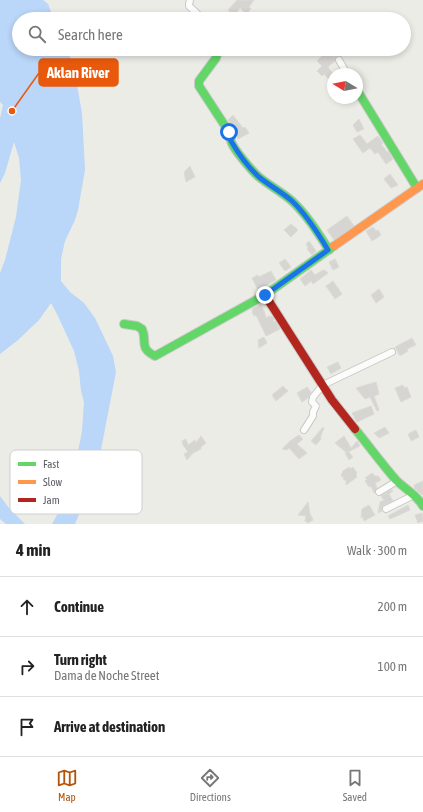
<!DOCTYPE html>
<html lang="en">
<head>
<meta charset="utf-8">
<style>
	body { margin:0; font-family:"Asap Condensed",sans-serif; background:#f2f2f2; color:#222 }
	.compass { position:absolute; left:327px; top:68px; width:36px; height:36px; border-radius:50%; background:#fff; box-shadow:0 2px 6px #0003; rotate:280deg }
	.stop { position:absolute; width:12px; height:12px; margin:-9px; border:3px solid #1a73e8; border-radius:50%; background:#fff }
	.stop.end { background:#1a73e8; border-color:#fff; box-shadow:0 1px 4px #0008 }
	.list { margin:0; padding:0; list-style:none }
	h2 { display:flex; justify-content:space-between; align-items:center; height:52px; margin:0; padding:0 16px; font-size:17px }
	h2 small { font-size:13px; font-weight:400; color:#767676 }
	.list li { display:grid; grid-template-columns:26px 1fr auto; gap:12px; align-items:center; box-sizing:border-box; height:60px; padding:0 16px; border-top:1px solid #e0e0e0 }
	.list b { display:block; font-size:15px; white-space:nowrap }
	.list p { margin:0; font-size:13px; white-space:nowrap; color:#767676 }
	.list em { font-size:13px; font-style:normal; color:#767676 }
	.icon { flex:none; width:22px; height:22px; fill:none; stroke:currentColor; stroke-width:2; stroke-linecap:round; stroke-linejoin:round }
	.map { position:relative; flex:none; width:423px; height:524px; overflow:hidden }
	.search { position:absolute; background:#fff; box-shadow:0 2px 6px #0003; left:12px; right:12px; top:12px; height:44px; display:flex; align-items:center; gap:10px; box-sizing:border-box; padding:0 14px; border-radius:22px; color:#767676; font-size:15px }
	.sheet { height:232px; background:#fff }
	nav { display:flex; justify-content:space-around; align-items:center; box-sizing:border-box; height:56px; border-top:1px solid #e0e0e0; background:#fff; font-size:11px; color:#767676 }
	nav a { display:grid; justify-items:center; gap:2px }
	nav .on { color:#b45309 }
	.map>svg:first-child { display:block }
	.water { fill:#bad6f8 }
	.building { fill:#d6d5d2; stroke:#dcdbd6 }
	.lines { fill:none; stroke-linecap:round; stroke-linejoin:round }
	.street-casing { stroke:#c9c9c7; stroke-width:8 }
	.fast-casing { stroke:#c9c9c9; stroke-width:10 }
	.slow-casing { stroke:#c9c9c9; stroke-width:10 }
	.jam-casing { stroke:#c9c9c9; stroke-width:10 }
	.street { stroke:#fcfcfb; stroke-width:6 }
	.fast { stroke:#63d668; stroke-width:8 }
	.slow { stroke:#ff974d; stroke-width:8 }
	.jam { stroke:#b3261e; stroke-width:8 }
	.route { stroke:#1a73e8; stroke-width:5 }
	.key { fill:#fff; stroke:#cecfd1; stroke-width:1 }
	.key-label { font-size:11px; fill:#5c5f65 }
	.leader { fill:none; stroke:#e8590c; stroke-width:1.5 }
	.callout-dot { fill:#e8590c; stroke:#fff; stroke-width:1.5 }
	.callout { fill:#e8590c; stroke:#e8590c; stroke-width:1.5 }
	.callout-label { font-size:15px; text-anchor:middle; font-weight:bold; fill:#fff }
</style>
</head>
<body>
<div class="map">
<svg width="423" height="524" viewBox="0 0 423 524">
	<rect width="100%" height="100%" fill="#ecece7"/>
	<!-- water -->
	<g class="water">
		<polygon points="0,0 43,0 48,4 54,19 19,19 19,49 66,49 73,63 82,113 85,170 78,210 75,220 65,241 61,259 61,281 70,292 84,303 95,318 113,356 116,372 100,455 90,488 75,524 52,524 57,515 67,493 74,472 82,431 84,402 81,391 79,371 74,351 57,314 51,303 39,320 18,340 0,354 0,273 5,260 16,217 21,180 19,158 14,142 5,173 0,183 0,118 3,105 0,102"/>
		<polygon points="0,496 9,508 25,524 6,524 0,519"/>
	</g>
	<!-- building -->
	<g class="building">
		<polygon points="237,0 254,0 249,7 251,9 246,14 240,8 234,16 228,10"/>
		<polygon points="323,49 336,49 341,56 336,56 335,58 335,61 328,67 333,74 333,84 324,74 322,76 317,71 322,66 317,61 326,52"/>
		<polygon points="233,115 243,128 245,127 249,133 238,139 234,129 228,120"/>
		<polygon points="359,119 364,129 357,132 353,125"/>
		<polygon points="360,135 367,144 378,136 383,143 381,144 387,152 388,151 393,159 386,164 378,152 375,154 370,148 363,153 353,139"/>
		<polygon points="190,166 195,177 186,182 184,172"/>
		<polygon points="390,174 398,185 391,188 384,179"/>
		<polygon points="347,216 354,226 334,240 327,230"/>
		<polygon points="291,224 298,230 291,237 284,230"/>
		<polygon points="373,227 376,231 378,230 381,235 372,241 366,231"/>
		<polygon points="309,241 316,251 312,255 307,249 308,247 306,244"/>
		<polygon points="285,259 291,267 285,271 279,263"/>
		<polygon points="335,259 339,267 333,270 329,262"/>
		<polygon points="311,270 315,275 323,270 326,271 328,273 313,284 311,281 305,286 300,279"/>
		<polygon points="271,271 276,280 265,286 266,287 258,290 252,278 258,275 259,277"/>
		<polygon points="333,281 342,294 335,299 326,286"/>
		<polygon points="379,289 384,297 376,303 371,295"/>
		<polygon points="260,304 264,311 266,318 269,316 273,317 274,319 273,321 276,322 280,329 266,336 256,315 254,316 252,312 253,312 252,309"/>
		<polygon points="264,337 267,343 259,348 258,340"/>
		<polygon points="412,338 416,345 407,349 408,351 400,356 395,347"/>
		<polygon points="338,362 341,368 331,374 327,367"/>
		<polygon points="376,382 379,394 374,396 379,410 377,411 370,397 365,399 356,388"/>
		<polygon points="403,385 404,388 407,387 411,397 401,402 395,388"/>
		<polygon points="283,386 288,391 276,401 272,395"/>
		<polygon points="307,387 311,392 308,398 302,402 297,393"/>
		<polygon points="371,406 374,414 357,422 352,413"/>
		<polygon points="323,427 324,428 320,438 322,438 316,445 311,441"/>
		<polygon points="385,427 389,433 379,438 374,433"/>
		<polygon points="416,430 419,437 411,441 408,434"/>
		<polygon points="299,435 303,439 297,444 307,453 299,459 289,448 287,450 282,449 290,441"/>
		<polygon points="201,436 206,443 201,447 201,449 193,453 187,460 184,454 188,452 183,445 182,441 186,439 188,445 195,440 196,443"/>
		<polygon points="344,436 351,448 357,441 360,446 348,452 349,452 353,457 349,460 345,453 347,453 335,443"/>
		<polygon points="349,467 350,469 353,467 357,473 356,475 357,477 346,485 346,480 344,480 343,477 341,476 343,471"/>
		<polygon points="372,473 375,476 378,476 381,480 375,483 377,488 374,493 371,486 369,487 365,481 367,479 365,478"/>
		<polygon points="423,481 423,495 422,495 414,488 415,488 414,485"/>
		<polygon points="391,490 393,491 389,494 393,501 384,505 382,507 382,511 378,513 380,502 384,500 381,496"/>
		<polygon points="308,502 310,514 313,520 308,523 305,521 306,516 298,515"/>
		<polygon points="369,505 375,515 364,521 363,517 361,518 362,509"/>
		<polygon points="408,505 410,510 390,519 388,516"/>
		<polygon points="422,513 423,521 418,523 415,515"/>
	</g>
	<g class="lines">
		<defs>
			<g id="street">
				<polyline points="190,0 189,4 189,6 203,19"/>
				<polyline points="339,60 347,74"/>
				<polyline points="304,430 313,416 313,412 316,406 312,402 313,397 323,385 392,352"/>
				<polyline points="379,492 397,481"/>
				<polyline points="386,509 414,495"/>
			</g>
			<g id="fast">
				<path d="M215,49L217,55L216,58L199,81V86L229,132C231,135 230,137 231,141C233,149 253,172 259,177C270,186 282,192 292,201C307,215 318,233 329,250"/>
				<polyline points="357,90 417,188"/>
				<path d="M124,324L137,326L142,329C148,342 138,347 155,356L265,295L334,246"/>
				<path d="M355,429C369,446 382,464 396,480C405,489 417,495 423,506"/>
			</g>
			<polyline id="slow" points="334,246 423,184"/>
			<polyline id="jam" points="265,295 332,400 355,429"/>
		</defs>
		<!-- street casing -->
		<use href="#street" class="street-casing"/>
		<!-- fast casing -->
		<use href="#fast" class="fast-casing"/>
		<!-- slow casing -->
		<use href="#slow" class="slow-casing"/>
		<!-- jam casing -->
		<use href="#jam" class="jam-casing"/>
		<!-- street -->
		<use href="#street" class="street"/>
		<!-- fast -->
		<use href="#fast" class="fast"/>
		<!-- slow -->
		<use href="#slow" class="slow"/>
		<!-- jam -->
		<use href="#jam" class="jam"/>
	</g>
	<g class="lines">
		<!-- route -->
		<path class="route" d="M229,132L231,136V141C238,153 249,168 259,177C270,186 282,192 292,201C307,215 318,233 328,250L265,295"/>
	</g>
	<!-- legend -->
	<rect x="10" y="450" width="132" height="64" rx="6" class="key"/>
	<rect x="18" y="462" width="18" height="4" fill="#63d668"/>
	<rect x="18" y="480" width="18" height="4" fill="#ff974d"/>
	<rect x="18" y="498" width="18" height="4" fill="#b3261e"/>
	<g class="key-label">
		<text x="43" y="468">Fast</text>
		<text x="43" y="486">Slow</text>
		<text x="43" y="504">Jam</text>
	</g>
	<!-- callouts -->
	<path class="leader" d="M12 111L39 73"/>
	<circle class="callout-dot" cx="12" cy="111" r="4"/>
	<rect class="callout" x="39" y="59" width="79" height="27" rx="4"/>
	<g class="callout-label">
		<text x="78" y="78">Aklan River</text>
	</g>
</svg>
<svg class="compass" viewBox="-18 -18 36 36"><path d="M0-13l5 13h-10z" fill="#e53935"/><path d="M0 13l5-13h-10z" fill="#767676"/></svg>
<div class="stop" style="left:229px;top:132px"></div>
<div class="stop end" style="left:265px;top:295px"></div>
<div class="search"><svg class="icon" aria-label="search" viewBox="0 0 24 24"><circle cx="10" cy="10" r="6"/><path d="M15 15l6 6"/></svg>Search here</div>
</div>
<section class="sheet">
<h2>4 min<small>Walk · 300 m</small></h2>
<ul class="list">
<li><svg class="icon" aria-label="ahead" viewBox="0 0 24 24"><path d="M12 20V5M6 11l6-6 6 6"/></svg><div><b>Continue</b></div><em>200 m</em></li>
<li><svg class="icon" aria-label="right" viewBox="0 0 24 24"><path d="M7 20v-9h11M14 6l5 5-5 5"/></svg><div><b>Turn right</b><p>Dama de Noche Street</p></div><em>100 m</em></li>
<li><svg class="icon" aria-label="arrive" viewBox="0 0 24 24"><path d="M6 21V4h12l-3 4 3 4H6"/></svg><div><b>Arrive at destination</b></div></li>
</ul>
</section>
<nav>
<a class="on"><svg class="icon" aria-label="map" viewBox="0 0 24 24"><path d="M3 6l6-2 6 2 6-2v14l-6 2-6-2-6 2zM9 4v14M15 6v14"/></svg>Map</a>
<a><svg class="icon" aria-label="directions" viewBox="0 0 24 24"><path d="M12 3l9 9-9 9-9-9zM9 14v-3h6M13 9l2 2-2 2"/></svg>Directions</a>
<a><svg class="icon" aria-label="saved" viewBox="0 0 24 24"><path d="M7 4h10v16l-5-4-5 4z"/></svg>Saved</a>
</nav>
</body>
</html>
